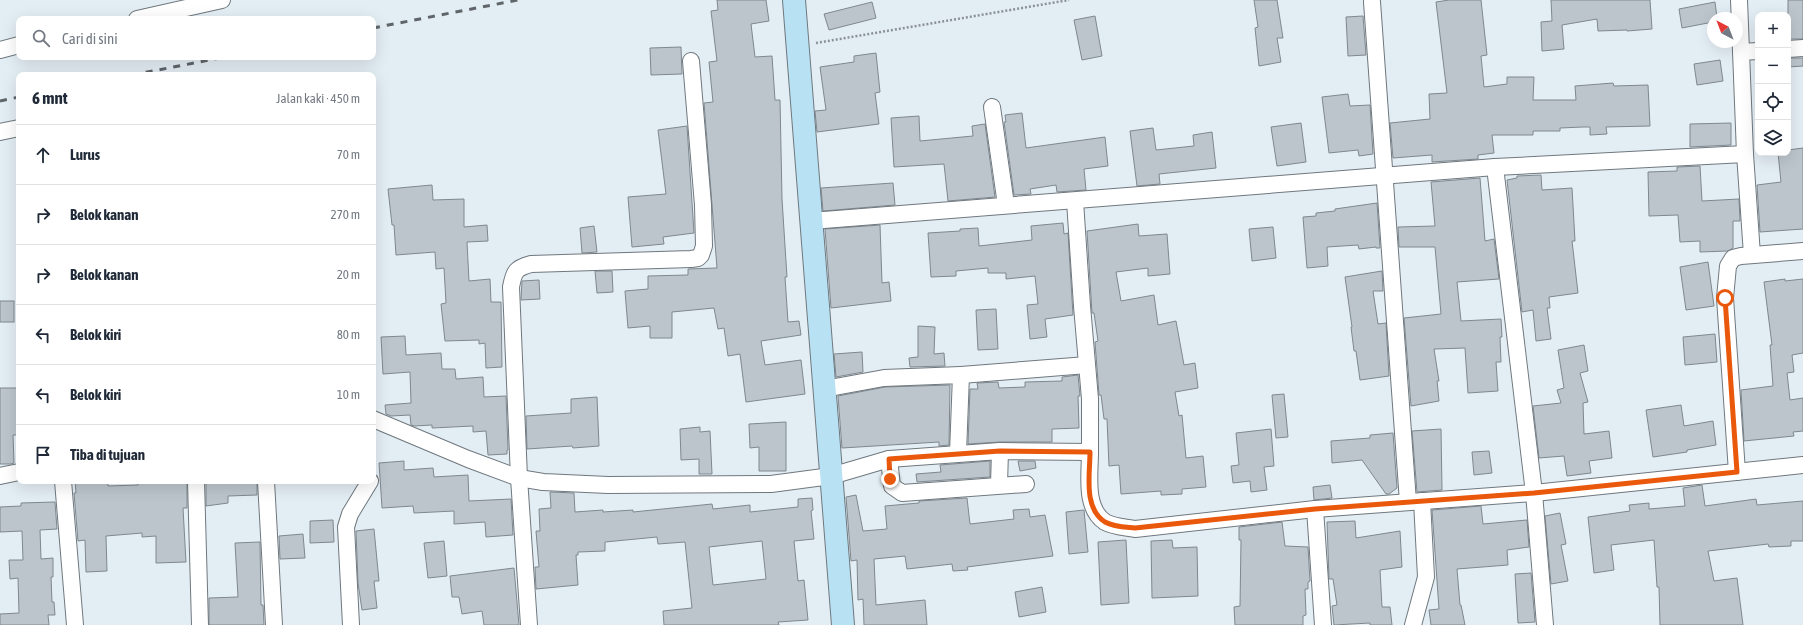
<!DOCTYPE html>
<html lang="id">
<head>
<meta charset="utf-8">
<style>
	body { margin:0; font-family:"Asap Condensed",sans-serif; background:#f2f2f3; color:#1f2937 }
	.controls { position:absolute; right:12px; top:12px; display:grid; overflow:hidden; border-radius:8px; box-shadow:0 4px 16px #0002 }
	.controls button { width:36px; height:36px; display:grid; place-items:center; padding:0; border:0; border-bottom:1px solid #e0e1e3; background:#fff; color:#1f2937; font:20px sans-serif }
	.compass { position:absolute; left:1707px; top:12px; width:36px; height:36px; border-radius:50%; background:#fff; box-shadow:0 4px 16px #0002; rotate:318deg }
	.stop { position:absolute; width:12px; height:12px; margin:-9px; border:3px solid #ea580c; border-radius:50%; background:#fff }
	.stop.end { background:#ea580c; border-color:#fff; box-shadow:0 1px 4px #0008 }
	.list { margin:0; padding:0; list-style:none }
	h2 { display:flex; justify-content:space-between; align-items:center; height:52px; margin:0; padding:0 16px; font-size:17px }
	h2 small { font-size:13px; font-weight:400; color:#747a83 }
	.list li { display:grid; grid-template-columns:26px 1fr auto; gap:12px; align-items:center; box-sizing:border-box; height:60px; padding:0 16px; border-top:1px solid #e0e1e3 }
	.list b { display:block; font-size:15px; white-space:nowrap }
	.list em { font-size:13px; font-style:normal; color:#747a83 }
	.icon { flex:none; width:22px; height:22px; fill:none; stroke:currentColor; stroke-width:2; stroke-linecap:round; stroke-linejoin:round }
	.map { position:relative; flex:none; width:1803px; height:625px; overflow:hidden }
	.search { position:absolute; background:#fff; box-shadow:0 4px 16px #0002; left:16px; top:16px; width:360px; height:44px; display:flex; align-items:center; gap:10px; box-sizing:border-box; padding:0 14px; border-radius:8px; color:#747a83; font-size:15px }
	.panel { position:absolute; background:#fff; box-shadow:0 4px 16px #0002; left:16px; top:72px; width:360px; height:412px; border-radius:8px }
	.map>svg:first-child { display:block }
	.building { fill:#bbc5cb; stroke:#7e888e; fill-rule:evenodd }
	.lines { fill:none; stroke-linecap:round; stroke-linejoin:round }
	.street-casing { stroke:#6f787e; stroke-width:18 }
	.secondary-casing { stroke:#6f787e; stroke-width:24 }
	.path { stroke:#8b9297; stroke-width:2.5; stroke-dasharray:2 2; stroke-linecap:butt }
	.street { stroke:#fff; stroke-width:16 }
	.secondary { stroke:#b8e2f4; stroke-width:22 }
	.rail { stroke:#606569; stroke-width:3; stroke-dasharray:7 7; stroke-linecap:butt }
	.route { stroke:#ea580c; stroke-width:5 }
</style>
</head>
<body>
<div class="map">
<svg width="1803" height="625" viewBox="0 0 1803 625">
	<rect width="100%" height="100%" fill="#e3edf4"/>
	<!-- building -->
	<g class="building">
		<polygon points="717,0 766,0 769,21 751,24 755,57 772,56 775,100 780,100 782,199 787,277 785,277 788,322 799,321 801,335 761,341 765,365 801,360 805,394 746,402 740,354 728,356 724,328 718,329 714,308 672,312 672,338 650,338 650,326 628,328 625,291 648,289 648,276 688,275 688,269 717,268 704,103 713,102 709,62 717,61 711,11 718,10"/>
		<polygon points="1254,0 1277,0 1283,38 1277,38 1281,62 1259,66 1255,28 1258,27"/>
		<polygon points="1449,0 1481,0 1487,55 1481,56 1484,87 1507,84 1507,77 1534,77 1533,100 1576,100 1575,86 1613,83 1614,86 1648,85 1650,126 1606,127 1607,134 1590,135 1590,127 1583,127 1560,128 1560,131 1533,131 1533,135 1492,135 1494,153 1478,155 1478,159 1432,162 1432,155 1393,158 1390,123 1430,119 1429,94 1447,93 1436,2"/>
		<polygon points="1551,0 1650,0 1652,29 1627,31 1627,30 1598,31 1597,19 1562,25 1564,49 1542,51 1541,22 1552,21"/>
		<rect x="1788" y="0" width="15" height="39"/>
		<polygon points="872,2 876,18 829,30 824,14"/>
		<polygon points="1715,2 1717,18 1713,18 1713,22 1682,28 1679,9"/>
		<polygon points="1095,16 1102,56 1082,60 1074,20"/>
		<polygon points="1363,16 1366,55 1348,56 1346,17"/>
		<polygon points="681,47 682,74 651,75 650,48"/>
		<polygon points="876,53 880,92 875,93 879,124 817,132 815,111 826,110 820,67 854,62 854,56"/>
		<polygon points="1788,58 1803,58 1803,66 1788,67"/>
		<polygon points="1720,60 1723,81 1697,85 1694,64"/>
		<polygon points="1348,94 1350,106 1370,105 1373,154 1359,156 1358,150 1329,153 1322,97"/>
		<polygon points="1022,113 1026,148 1105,137 1108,166 1084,169 1086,190 1057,192 1056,185 1030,189 1031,194 1014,195 1004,122 1006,122 1005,115"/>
		<polygon points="919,116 920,141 973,136 972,126 985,124 995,197 948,201 944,164 894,167 891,118"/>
		<polygon points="1301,123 1306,162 1277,166 1271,127"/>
		<polygon points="1731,123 1731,145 1690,147 1690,124"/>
		<polygon points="687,126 694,233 663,237 664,244 632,247 628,197 666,194 658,130"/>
		<polygon points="1153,128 1156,150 1194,146 1193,135 1212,132 1216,168 1159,174 1160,184 1137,186 1130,131"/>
		<polygon points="1803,148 1803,229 1760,232 1757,185 1781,182 1778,153 1788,153 1788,150"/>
		<polygon points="1700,166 1702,201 1739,199 1740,221 1733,221 1733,248 1728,251 1700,252 1700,241 1680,242 1678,215 1649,216 1648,172 1677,171 1677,167"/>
		<polygon points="1541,175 1542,190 1572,188 1575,241 1572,241 1578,293 1549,297 1550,308 1547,308 1551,339 1536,341 1533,310 1522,312 1507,180 1517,178 1517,176"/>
		<polygon points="1480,178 1485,241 1494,239 1499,279 1457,282 1461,321 1501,319 1502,337 1500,337 1501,362 1496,362 1498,391 1468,393 1465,348 1434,349 1439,381 1437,381 1439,401 1411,406 1404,318 1441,314 1435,247 1399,247 1398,227 1435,226 1431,182"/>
		<polygon points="893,183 895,205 823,211 821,188"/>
		<polygon points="432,185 433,200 464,199 464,227 487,225 488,241 467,242 469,281 490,279 491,302 501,302 502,367 486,368 485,343 479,344 479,340 445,341 441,304 446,303 444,268 436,269 435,252 396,255 394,225 392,225 388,189"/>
		<polygon points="1377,203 1380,248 1376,248 1376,247 1359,249 1358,245 1327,247 1328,266 1307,268 1303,217 1316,216 1316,213 1335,211 1335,209"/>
		<polygon points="1063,223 1064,234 1068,233 1073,315 1045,319 1047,337 1030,339 1027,305 1038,304 1035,276 1006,279 1006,273 988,273 988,268 956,271 956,276 931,277 928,233 960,231 960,229 978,228 979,246 1032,240 1031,226"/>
		<polygon points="1138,224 1139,236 1167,234 1170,274 1148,276 1148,268 1116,272 1121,301 1154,295 1158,325 1176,321 1184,365 1195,363 1198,388 1175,392 1179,416 1182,415 1186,458 1203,456 1206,487 1182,489 1182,494 1161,495 1161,491 1121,494 1119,465 1109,466 1107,419 1104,419 1101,395 1099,395 1095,342 1098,341 1094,313 1092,313 1087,231"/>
		<polygon points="880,225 882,283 889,282 891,301 831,308 825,229"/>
		<polygon points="594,226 597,252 582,253 580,228"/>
		<polygon points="1273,227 1276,258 1252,261 1249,229"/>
		<polygon points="1708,262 1714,306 1686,310 1680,267"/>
		<polygon points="595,271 612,271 613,292 597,293"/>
		<polygon points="1382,271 1383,291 1373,291 1378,324 1386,323 1389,376 1360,380 1356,351 1354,351 1351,327 1352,327 1345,277"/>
		<polygon points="1785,279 1785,281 1803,279 1803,353 1792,355 1794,372 1787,373 1790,400 1803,398 1803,431 1793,432 1794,436 1744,441 1741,390 1773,386 1770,345 1772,345 1764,282"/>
		<polygon points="539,280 540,299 521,300 522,281"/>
		<rect x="0" y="301" width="14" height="21"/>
		<polygon points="996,309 998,349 978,350 976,310"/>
		<polygon points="918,326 935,327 934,354 944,353 945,366 910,367 909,358 918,357"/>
		<polygon points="1715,334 1717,362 1685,365 1683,337"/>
		<polygon points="405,336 406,355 441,353 442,369 455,369 456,379 483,377 484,397 506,396 508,450 507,450 507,454 488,455 486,431 473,432 473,426 432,428 432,425 415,426 411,425 410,415 391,416 386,414 385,405 411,403 410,372 383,374 381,337"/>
		<polygon points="1584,345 1588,371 1580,373 1588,402 1583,403 1584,434 1609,431 1612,458 1589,461 1591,473 1567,476 1564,456 1539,458 1533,406 1561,403 1557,390 1564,388 1558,350"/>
		<polygon points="862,352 863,372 836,377 834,354"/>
		<polygon points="1078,375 1080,396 1078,396 1079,428 1052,429 1052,442 1000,442 968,444 970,389 978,389 977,383 998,382 999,388 1025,387 1025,382 1062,381 1062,377"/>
		<polygon points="950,385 949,445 939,446 939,442 842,448 838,396 885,387"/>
		<polygon points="0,388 19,388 19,435 13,435 14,463 11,464 0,464"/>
		<polygon points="1284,394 1288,437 1276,438 1272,395"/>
		<polygon points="597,397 599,446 573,448 572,446 527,449 526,416 571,413 571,399"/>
		<polygon points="1681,405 1684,426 1713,421 1716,445 1687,450 1687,452 1653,457 1646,410"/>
		<polygon points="786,422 786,471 759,471 759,447 750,448 749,424"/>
		<polygon points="700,427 700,432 710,431 712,474 699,474 699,459 681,460 680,429"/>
		<polygon points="1271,429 1274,466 1264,467 1267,490 1251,492 1250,481 1233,483 1231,466 1239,465 1236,433"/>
		<polygon points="1441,429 1442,490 1417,492 1412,431"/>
		<polygon points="1393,433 1397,488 1389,494 1386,494 1362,460 1332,463 1331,441 1370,438 1370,435"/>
		<polygon points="1489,451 1492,473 1474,475 1472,452"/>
		<polygon points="404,461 404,470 433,468 434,477 468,475 469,501 511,499 513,535 486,537 485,522 454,524 454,511 414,513 413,506 382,508 379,463"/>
		<polygon points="990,461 990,477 917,482 916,474 941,472 940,465"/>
		<polygon points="1018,461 1035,461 1036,468 1020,471"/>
		<polygon points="75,481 108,481 108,486 138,485 138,481 187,481 187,508 183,508 186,562 156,563 156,536 142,537 142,533 106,536 107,571 86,572 85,540 78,541 74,493 76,493"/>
		<polygon points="206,481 257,481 257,495 228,496 228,503 206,506"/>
		<polygon points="1330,485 1332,498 1314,500 1313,487"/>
		<polygon points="1702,485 1705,506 1756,499 1757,505 1803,501 1803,541 1791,541 1791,546 1769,547 1768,544 1708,551 1714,581 1737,578 1743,625 1660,625 1659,587 1657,587 1654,540 1611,545 1614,570 1594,573 1588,517 1630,511 1629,505 1649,503 1649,509 1685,506 1683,488"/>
		<path d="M550,492L574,493L575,512L603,510V512L633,510V512L712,504L713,509L750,505V512L798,507V499L812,498L813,510L811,511L814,539L794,541L798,581L804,580L808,620L778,622L779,625H664L663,611L692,608L685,542L658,544L657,537L605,542V551L578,552V555H576L578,585L536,589L535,567H539L536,531H540L539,509L551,508ZM762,541L766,579L713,585L709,547Z"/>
		<polygon points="856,495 863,531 887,529 885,506 919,503 919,501 967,498 970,524 1014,519 1013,510 1029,509 1030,517 1045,515 1053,556 967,567 968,570 953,571 952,564 907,569 905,556 874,559 876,605 925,600 927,625 864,625 863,599 858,600 857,560 851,561 846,497"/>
		<polygon points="55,502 57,529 40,530 41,559 53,558 53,577 51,577 52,602 54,602 55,615 48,615 49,625 0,625 0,614 19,613 18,578 10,579 9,560 23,560 22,531 0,532 0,507 21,506 21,503"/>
		<polygon points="1481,506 1483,524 1527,520 1529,547 1507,550 1508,565 1457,569 1460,605 1461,605 1465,625 1431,625 1429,610 1439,609 1432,510"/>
		<polygon points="1084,510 1088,552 1069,554 1066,512"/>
		<polygon points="1560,513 1566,544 1561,545 1568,581 1551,584 1545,516"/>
		<polygon points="333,520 334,542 310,543 310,521"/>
		<polygon points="1355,521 1356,538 1400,531 1402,567 1380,570 1382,607 1390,607 1392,625 1370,625 1370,623 1334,625 1332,606 1337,605 1333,579 1329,579 1327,522"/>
		<polygon points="1282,522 1285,546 1308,547 1310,581 1308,582 1308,589 1305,589 1306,615 1303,616 1303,625 1235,625 1234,607 1240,606 1241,540 1239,540 1239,527"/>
		<polygon points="374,529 379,581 374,581 377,608 362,610 358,583 356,531"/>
		<polygon points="303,534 305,558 280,559 279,536"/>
		<polygon points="1126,540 1129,603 1101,605 1098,542"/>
		<polygon points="1172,540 1173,548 1197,547 1198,596 1152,598 1151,541"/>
		<polygon points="444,541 447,576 428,578 424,543"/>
		<polygon points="260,542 261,605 263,605 264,625 209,625 209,598 238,597 235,543"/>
		<polygon points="514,568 519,625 484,625 482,611 462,614 459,597 452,597 450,576"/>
		<polygon points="1531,573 1535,622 1518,623 1515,574"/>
		<polygon points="1042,587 1046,612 1019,617 1015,592"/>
	</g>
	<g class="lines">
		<defs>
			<g id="street">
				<polyline points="1739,0 1745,154 1752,255"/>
				<polyline points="1372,2 1408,502"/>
				<polyline points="137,19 222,0"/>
				<polyline points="1788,49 1803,48"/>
				<polyline points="0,50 19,45"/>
				<polyline points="1741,52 1758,51"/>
				<polyline points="992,107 1006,205"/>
				<polyline points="0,132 19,128"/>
				<polyline points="1495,167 1534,493 1545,625"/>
				<polyline points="811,221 1495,167 1745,154"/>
				<polyline points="961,375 1087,365"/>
				<polyline points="824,389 884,378 961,375 958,453"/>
				<polyline points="373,419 468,459 519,478 543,482 608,485 771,484 831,476 889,459 1000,451 1090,452 1090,399 1082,306 1075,201"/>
				<path d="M1090,452C1090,474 1084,508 1105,522C1114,527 1125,527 1135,529L1315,509L1534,493L1803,465"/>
				<polyline points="889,459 892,486 902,493 1026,484"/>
				<polyline points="1737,472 1725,298 1728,266 1733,258 1741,256 1803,251"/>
				<polyline points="0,476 19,472"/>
				<polyline points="63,481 75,625"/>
				<polyline points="196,481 200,625"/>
				<polyline points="266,481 274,625"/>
				<polyline points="999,485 1000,451"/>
				<polyline points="1315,509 1323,625"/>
				<polyline points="351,625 346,527 350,514 370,481"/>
				<path d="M529,625L519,478L511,287C514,271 516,268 531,264L691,259L698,258L701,255L704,246L703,205L691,61"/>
				<polyline points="1413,625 1426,577 1422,501"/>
			</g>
			<polyline id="secondary" points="794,0 843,625"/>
		</defs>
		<!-- street casing -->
		<use href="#street" class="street-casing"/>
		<!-- secondary casing -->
		<use href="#secondary" class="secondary-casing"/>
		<!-- path -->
		<polyline class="path" points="816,43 1069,0"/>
		<!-- street -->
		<use href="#street" class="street"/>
		<!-- secondary -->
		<use href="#secondary" class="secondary"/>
		<!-- rail -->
		<g class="rail">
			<polyline points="373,28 518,0"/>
			<polyline points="132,75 225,57"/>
			<polyline points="0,101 19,97"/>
		</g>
	</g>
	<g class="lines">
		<!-- route -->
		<path class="route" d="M890,479L889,459L1000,451L1090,452C1090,474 1083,508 1105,522C1114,527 1125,527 1135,528L1315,509L1534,493L1737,472L1725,298"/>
	</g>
</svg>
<div class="controls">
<button>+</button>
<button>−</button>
<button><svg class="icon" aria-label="locate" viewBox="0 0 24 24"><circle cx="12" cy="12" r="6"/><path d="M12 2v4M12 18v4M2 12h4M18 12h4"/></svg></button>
<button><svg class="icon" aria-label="layers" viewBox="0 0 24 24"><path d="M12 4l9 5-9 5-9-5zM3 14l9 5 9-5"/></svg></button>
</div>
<svg class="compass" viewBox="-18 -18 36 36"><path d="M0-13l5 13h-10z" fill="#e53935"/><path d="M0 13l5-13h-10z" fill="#747a83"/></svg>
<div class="stop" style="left:1725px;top:298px"></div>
<div class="stop end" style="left:890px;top:479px"></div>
<div class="search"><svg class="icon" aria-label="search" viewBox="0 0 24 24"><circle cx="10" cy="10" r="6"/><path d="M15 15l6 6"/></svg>Cari di sini</div>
<section class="panel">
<h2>6 mnt<small>Jalan kaki · 450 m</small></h2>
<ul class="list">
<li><svg class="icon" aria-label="ahead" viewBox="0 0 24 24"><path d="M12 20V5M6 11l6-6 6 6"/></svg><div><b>Lurus</b></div><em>70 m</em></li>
<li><svg class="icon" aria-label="right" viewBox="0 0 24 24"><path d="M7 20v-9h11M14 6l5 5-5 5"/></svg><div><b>Belok kanan</b></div><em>270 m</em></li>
<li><svg class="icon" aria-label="right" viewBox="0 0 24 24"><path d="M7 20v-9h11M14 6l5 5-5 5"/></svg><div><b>Belok kanan</b></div><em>20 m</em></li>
<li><svg class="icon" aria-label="left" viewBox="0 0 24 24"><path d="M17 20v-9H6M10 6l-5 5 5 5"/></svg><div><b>Belok kiri</b></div><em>80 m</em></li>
<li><svg class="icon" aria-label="left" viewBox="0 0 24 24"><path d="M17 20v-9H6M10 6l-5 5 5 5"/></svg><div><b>Belok kiri</b></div><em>10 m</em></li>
<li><svg class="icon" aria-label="arrive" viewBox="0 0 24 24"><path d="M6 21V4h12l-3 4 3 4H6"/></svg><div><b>Tiba di tujuan</b></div></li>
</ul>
</section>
</div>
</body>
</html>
